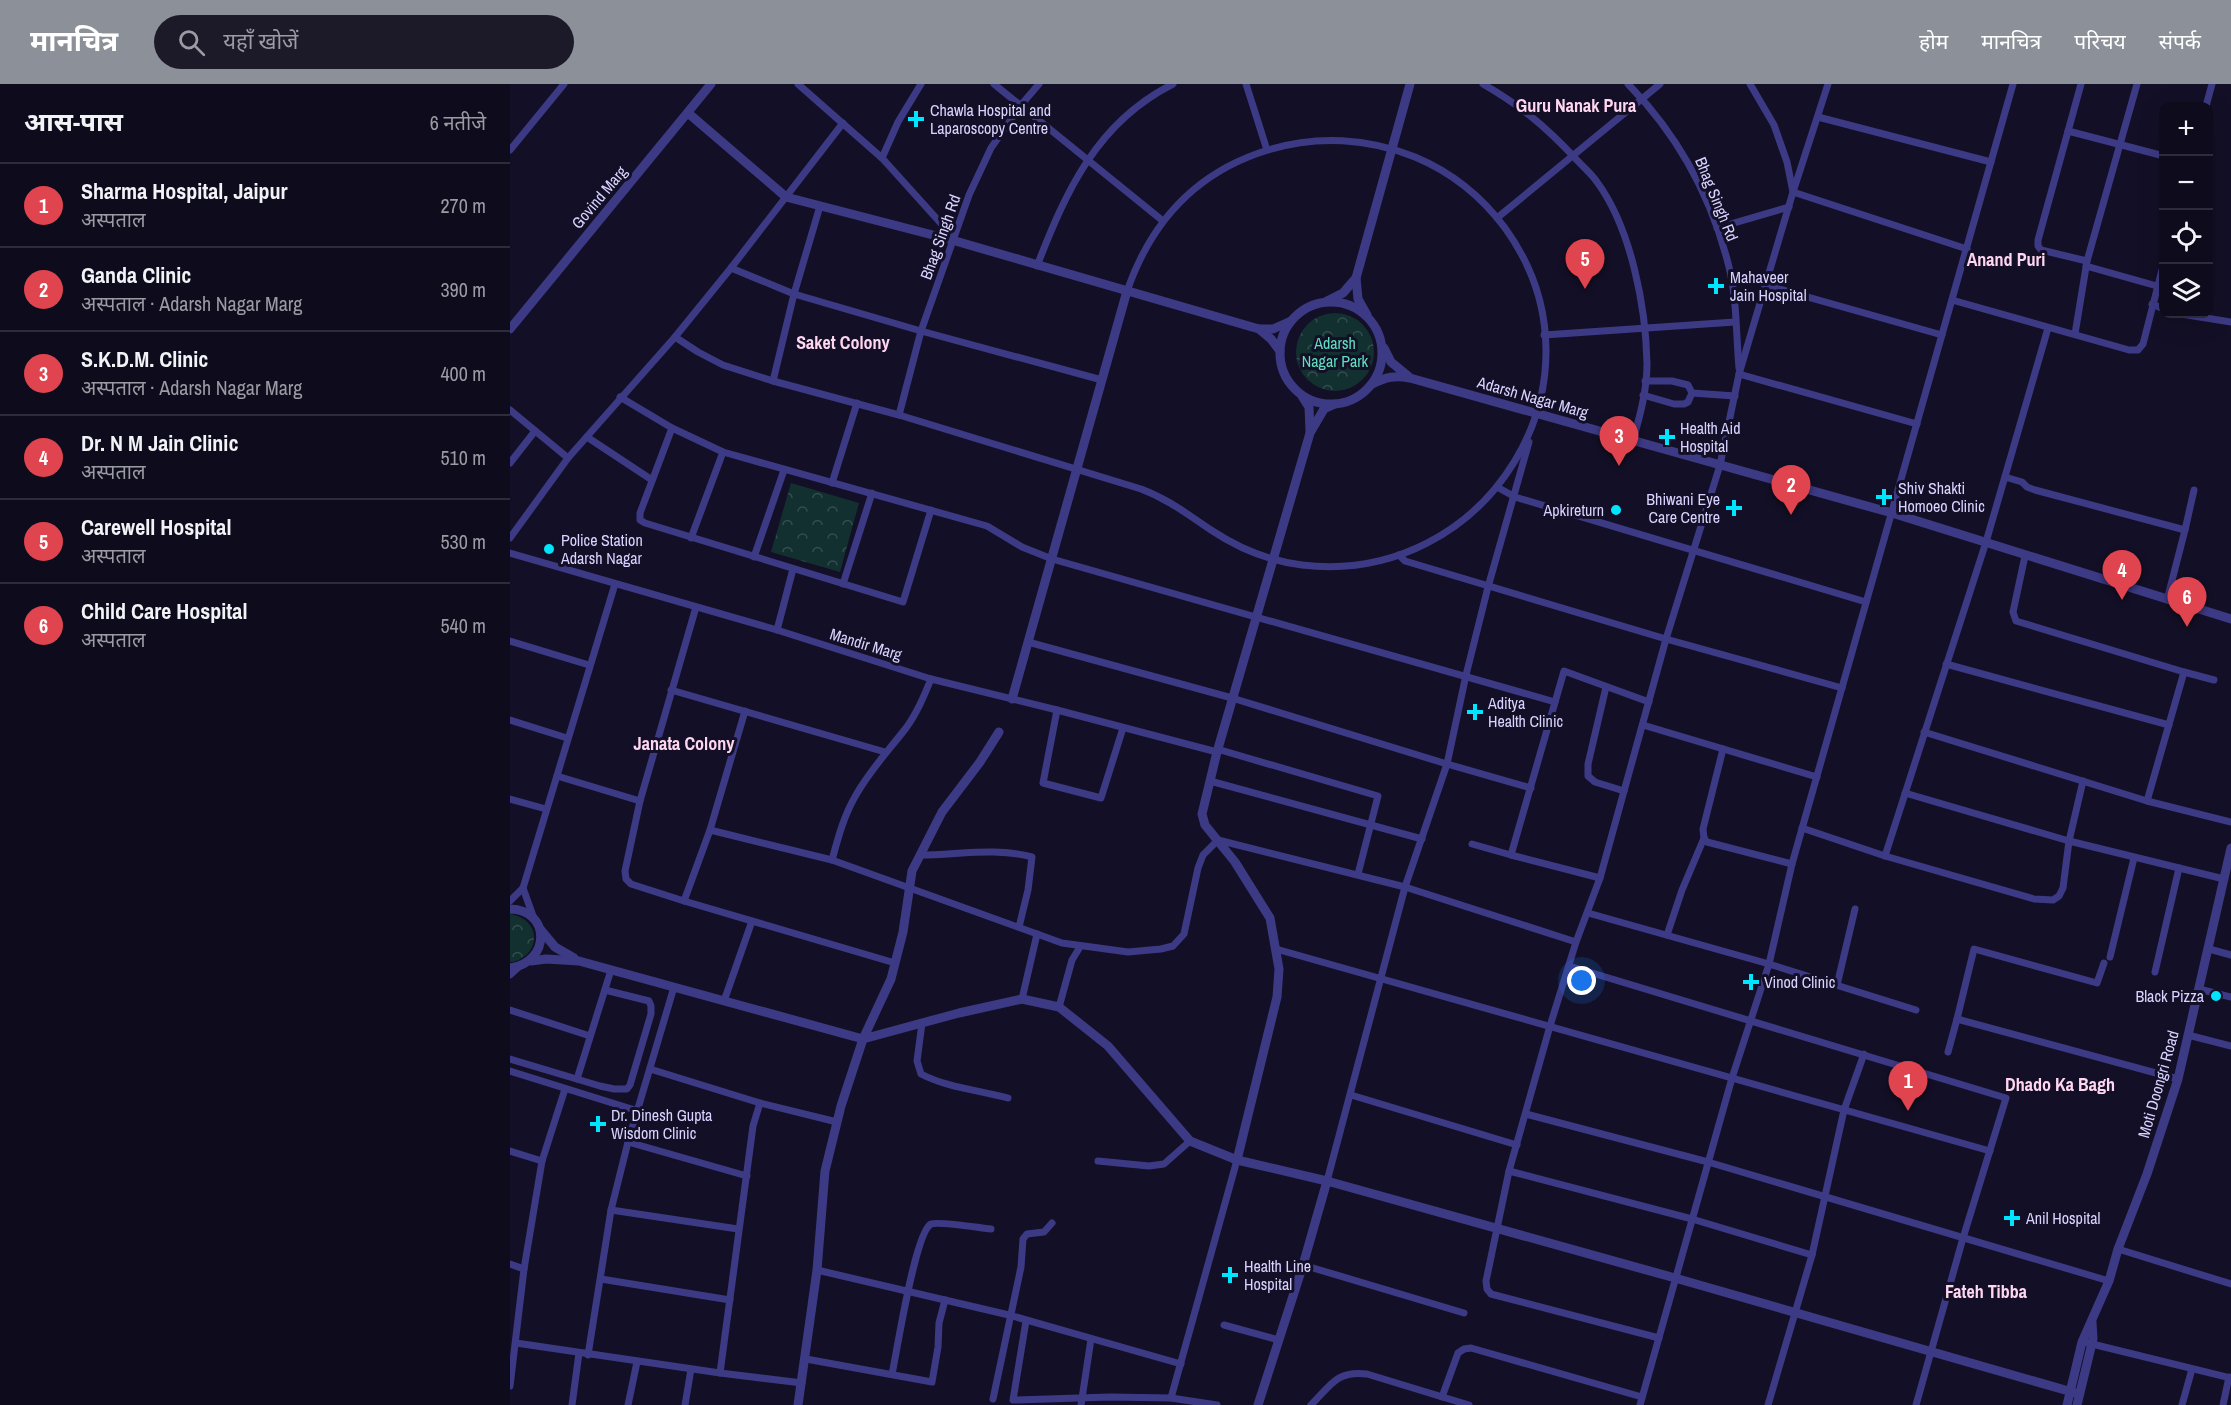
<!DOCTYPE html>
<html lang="hi">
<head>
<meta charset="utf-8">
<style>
	body { margin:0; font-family:"Archivo Narrow","Noto Sans Devanagari",sans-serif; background:#1c1929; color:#f1f3f6 }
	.controls { position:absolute; right:18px; top:18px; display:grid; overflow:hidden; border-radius:12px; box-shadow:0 6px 24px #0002 }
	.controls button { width:54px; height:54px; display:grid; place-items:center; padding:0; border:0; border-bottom:2px solid #2e2b3b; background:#0e0b1c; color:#f1f3f6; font:30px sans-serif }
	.you { position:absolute; left:1072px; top:897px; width:21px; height:21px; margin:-15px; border:4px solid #fff; border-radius:50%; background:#1a73e8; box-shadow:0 0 0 9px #1a73e833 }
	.badge { display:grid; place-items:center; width:39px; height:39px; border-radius:50%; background:#8c9099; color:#fff; font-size:20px; font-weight:700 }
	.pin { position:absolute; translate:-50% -50px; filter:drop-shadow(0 2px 3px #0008) }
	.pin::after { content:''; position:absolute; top:32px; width:21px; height:18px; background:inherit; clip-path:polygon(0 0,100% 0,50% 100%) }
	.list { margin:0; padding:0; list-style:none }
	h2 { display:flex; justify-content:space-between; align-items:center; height:78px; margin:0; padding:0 24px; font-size:26px }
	h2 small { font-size:20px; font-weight:400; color:#9b9ba3 }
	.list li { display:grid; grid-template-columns:39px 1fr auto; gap:18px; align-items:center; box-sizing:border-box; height:84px; padding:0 24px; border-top:2px solid #2e2b3b }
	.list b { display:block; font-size:22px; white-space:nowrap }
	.list p { margin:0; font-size:20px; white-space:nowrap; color:#9b9ba3 }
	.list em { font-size:20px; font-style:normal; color:#9b9ba3 }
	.icon { flex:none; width:33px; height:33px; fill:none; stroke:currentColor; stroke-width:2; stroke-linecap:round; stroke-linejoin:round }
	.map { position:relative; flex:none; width:1721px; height:1321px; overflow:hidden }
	header { display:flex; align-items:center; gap:36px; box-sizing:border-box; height:84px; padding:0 30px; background:#8c9099; color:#fff }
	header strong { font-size:28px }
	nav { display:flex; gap:33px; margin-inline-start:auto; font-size:21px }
	.search { width:420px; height:54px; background:#1c1929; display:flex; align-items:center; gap:15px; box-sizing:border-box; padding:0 21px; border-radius:33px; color:#9b9ba3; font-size:22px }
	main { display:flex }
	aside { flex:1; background:#0e0b1c }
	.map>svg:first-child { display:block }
	.park { fill:url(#park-crowns) }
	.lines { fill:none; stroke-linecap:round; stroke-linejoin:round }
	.minor { stroke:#3d3a85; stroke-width:7 }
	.tertiary { stroke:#3d3a85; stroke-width:9 }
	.poi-dot { fill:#00e5ff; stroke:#130f26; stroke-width:2 }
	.labels { text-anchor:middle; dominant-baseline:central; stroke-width:6; stroke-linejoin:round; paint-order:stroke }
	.poi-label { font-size:16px; fill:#d9d4ff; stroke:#130f26; text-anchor:start }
	.street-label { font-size:16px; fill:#d9d4ff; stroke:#130f26 }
	.park-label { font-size:16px; fill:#5fe0c0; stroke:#130f26 }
	.neighbourhood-label { font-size:18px; font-weight:bold; fill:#ffd6f0; stroke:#130f26 }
</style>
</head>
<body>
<header>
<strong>मानचित्र</strong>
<div class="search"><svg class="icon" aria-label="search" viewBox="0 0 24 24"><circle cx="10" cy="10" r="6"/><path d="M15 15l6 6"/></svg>यहाँ खोजें</div>
<nav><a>होम</a><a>मानचित्र</a><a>परिचय</a><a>संपर्क</a></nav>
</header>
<main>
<aside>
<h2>आस-पास<small>6 नतीजे</small></h2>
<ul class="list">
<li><span class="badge" style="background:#e0444e">1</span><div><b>Sharma Hospital, Jaipur</b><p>अस्पताल</p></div><em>270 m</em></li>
<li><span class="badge" style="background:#e0444e">2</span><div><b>Ganda Clinic</b><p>अस्पताल · Adarsh Nagar Marg</p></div><em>390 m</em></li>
<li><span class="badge" style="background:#e0444e">3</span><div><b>S.K.D.M. Clinic</b><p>अस्पताल · Adarsh Nagar Marg</p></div><em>400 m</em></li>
<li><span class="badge" style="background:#e0444e">4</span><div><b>Dr. N M Jain Clinic</b><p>अस्पताल</p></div><em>510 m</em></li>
<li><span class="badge" style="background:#e0444e">5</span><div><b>Carewell Hospital</b><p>अस्पताल</p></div><em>530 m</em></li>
<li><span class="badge" style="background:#e0444e">6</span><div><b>Child Care Hospital</b><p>अस्पताल</p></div><em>540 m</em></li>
</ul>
</aside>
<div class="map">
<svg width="1721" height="1321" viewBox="0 0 1721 1321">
	<defs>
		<pattern id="park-crowns" width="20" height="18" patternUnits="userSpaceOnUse" patternTransform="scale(1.5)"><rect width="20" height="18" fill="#12302f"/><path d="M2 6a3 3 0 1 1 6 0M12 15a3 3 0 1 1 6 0" fill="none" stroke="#344d4e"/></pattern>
	</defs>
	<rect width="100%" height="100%" fill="#130f26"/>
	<!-- park -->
	<g class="park">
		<circle cx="825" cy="268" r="39"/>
		<polygon points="281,399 349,419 330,488 261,468"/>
		<path d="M0,830C31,835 32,870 3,878H0Z"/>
	</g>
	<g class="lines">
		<!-- minor -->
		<g class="minor">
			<polyline points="288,0 372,74 436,145 442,156"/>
			<polyline points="484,0 653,137"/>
			<polyline points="736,0 757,66"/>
			<path d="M973,0C1011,22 1035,42 1065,74C1072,82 1081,89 1087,98C1121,144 1136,223 1137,280C1137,306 1130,332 1123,356"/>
			<path d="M1118,0C1168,51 1202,114 1219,183C1227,215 1226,251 1229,284"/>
			<polyline points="1240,0 1264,41 1277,78 1283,108 1457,165"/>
			<polyline points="1571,0 1528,156 1528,162 1531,166 1577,177"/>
			<polyline points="1696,22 1702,0"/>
			<polyline points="1308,33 1481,78"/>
			<polyline points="1558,47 1654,72"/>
			<polyline points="0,66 54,0"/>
			<polyline points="372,74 388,38 411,0"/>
			<polyline points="987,134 1150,0"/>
			<polyline points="1207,144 1279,123"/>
			<path d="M527,182C556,107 587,38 663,0"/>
			<polyline points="1576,182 1647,202"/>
			<polyline points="221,184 284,210 411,247 592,296"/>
			<polyline points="1255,201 1432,251"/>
			<polyline points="1442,216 1619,266 1628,266 1633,260 1654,178"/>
			<polyline points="1642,220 1654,225"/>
			<polyline points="1671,230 1721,238"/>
			<polyline points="1565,250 1577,177 1627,0"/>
			<polyline points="1034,251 1225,238"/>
			<path d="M165,253L188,268L213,281L263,297L389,331L631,405C658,415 677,430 701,446C728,464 760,477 792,481C976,503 1106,297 995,144C972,113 941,88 905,73C858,54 807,51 758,66C686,88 641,138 617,207"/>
			<polyline points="1229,290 1407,340"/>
			<polyline points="263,297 284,210 310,122"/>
			<polyline points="1182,309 1225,312"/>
			<polyline points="1133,311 1164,320 1174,320 1178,318 1182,309 1178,301 1162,297 1135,297"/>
			<polyline points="110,313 162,344 213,368 477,442 512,463 542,475 1045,618"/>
			<polyline points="0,326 58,374"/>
			<polyline points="389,331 411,247 459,111 481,64 511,21 529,0"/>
			<polyline points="162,344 130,429 130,436 135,439 393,518 421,426"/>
			<polyline points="77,353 142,396"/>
			<polyline points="0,379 25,347"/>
			<polyline points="1495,393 1512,398 1517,403 1525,406 1675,446 1657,516"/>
			<polyline points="322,399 347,319"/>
			<polyline points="987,403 1005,413 1356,518"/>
			<polyline points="1675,446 1684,406"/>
			<polyline points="0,454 58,374 165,253 221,184 333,39"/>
			<polyline points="181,454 213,368"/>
			<polyline points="0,469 267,546 421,595 547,626 707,668"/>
			<polyline points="889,471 895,477 1156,555 1332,604"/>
			<polyline points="1515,472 1503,528 1506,537 1674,588 1637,717"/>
			<polyline points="244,473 274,386"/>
			<polyline points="333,500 362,409"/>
			<polyline points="186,523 130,717 115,787 116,795 121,800 174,817 385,879"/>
			<polyline points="267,546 283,485"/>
			<polyline points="0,557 79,581"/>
			<polyline points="518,558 722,614 937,680 1021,704"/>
			<polyline points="1436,580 1659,641"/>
			<polyline points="1674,588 1704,596"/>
			<polyline points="1096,603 1078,680 1078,692 1085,698 1114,707"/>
			<polyline points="161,606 375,668"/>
			<polyline points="547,626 533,699 591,714 613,644"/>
			<polyline points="0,636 57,654"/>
			<polyline points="1133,641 1307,693"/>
			<polyline points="1414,648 1637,717 1721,738"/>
			<polyline points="707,665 868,712 848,790"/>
			<polyline points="1213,665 1193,745 1194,754 1197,758 1282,780"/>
			<polyline points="47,692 130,717"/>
			<polyline points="700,697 912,755"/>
			<polyline points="1395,709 1559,757 1714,795"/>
			<polyline points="0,715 36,725"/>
			<polyline points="1292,744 1375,772 1524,815 1543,816 1549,812 1553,804 1559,757 1573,697"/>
			<polyline points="200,746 322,776 552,859 618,868 651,865 663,862 674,850 688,784 693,771 708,756 895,803 1066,858"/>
			<polyline points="962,760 1001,771"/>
			<path d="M410,771C448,771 485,763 522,773L518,806L509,843"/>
			<polyline points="1375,772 1476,458 1538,244"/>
			<path d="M322,776C328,754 334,731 346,711C360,686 379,666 396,644C407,629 414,612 421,595"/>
			<polyline points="1090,794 1001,771 1005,757 1054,587 1139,618"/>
			<polyline points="13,804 23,832"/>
			<polyline points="0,817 13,804 105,500"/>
			<polyline points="174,817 200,746 235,627"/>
			<polyline points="1078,829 1259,880 1406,926"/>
			<polyline points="1157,851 1172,806 1194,754"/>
			<polyline points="766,865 1480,1067"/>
			<polyline points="1699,865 1721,871"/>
			<polyline points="1600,873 1624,774"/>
			<polyline points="1594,879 1587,899 1464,865 1447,935 1668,995"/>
			<polyline points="1059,882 1496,1014 1453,1154 1406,1321"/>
			<polyline points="1645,888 1669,784"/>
			<polyline points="0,891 10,882"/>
			<polyline points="1327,901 1345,825"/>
			<polyline points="1689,905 1721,913"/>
			<polyline points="512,915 527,850"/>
			<polyline points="214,917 242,837"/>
			<polyline points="549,923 562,876 570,863"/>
			<polyline points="0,926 80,952"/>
			<path d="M412,939L407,977L411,990C438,1004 469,1006 498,1014"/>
			<polyline points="1678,951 1721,962"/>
			<polyline points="1438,968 1447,935"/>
			<polyline points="0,975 90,1002 104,1005 117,1005 120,1001 141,930 141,922 139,917 95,906"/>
			<polyline points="140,985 250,1019 327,1038"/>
			<polyline points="0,987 128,1027"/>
			<polyline points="67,995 101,886"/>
			<polyline points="841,1011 1007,1061"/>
			<polyline points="1016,1030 1198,1078 1599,1197"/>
			<polyline points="118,1058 237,1092"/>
			<polyline points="0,1067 32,1077"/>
			<polyline points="588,1077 639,1082 654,1080 680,1057"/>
			<polyline points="999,1087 1182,1135 1302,1171"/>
			<polyline points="817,1097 895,803 937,680 956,591 978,503 1019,358"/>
			<polyline points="101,1126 228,1145"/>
			<polyline points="1608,1165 1721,1200"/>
			<polyline points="0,1180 14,1185"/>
			<polyline points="793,1181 954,1229"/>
			<polyline points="307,1186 499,1231 671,1280"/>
			<polyline points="91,1195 220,1216"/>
			<polyline points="516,1237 503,1316 600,1313 661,1314 707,1321"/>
			<polyline points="714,1241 769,1256"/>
			<polyline points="1149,1254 981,1210 977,1205 976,1197 999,1087 1040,942 1066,858 1090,794 1156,555 1210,381 1229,290 1283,108 1318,0"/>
			<polyline points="6,1259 210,1289 292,1299"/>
			<polyline points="1578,1259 1721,1294"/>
			<polyline points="78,1271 101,1126 118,1058 164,903"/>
			<polyline points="296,1275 422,1298 428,1263 429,1239 435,1216"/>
			<polyline points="210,1289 243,1042 250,1019"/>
			<path d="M382,1290C387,1268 405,1148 421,1140C429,1137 470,1144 481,1145"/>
			<polyline points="0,1302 14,1185 32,1077 55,1005"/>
			<polyline points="932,1313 948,1269 954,1265 961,1264 1132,1313"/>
			<polyline points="661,1314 727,1076"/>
			<polyline points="483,1315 511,1183 513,1155 517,1150 534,1148 542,1139"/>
			<polyline points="62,1321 69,1269"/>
			<polyline points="118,1321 127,1278"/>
			<polyline points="175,1321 181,1285"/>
			<polyline points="571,1321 581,1255"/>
			<path d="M801,1321C821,1301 827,1286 857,1290L959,1321"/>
			<polyline points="1130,1321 1222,994 1259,880 1282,780 1503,0"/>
			<polyline points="1258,1321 1302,1171 1334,1026 1354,970"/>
			<polyline points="1672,1321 1682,1285"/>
			<polyline points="1713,1321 1719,1293"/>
		</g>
		<!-- tertiary -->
		<g class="tertiary">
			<polyline points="178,29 276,113 442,156 749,245 763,245 781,237"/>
			<polyline points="817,217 833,209 846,194"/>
			<circle cx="821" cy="269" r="51"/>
			<polyline points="857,231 848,215 846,194 900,0"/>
			<polyline points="0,245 201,0"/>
			<polyline points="749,245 761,255 770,267"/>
			<polyline points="874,264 881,278 898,292"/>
			<path d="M862,300C876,293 885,291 900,294L1382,429L1721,535"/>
			<polyline points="792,312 799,323 800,347"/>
			<polyline points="502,615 617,207"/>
			<path d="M0,825C41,826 41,878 0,884"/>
			<polyline points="30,845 45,863 64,874"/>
			<polyline points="21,877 36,875 69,877 353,955 449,929 512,915 549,923 598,962 680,1057 727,1076 817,1097 1165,1194 1569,1310"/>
			<polyline points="727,1076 767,913 769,885 760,834 725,778 695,741 692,730 707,668 800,349 814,325 825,320"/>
			<polyline points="288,1321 307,1186 315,1087 331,1022 353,955 381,895 393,848 402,787 432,728 470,678 489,648"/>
			<polyline points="748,1321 793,1181 817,1097"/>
			<polyline points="1557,1321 1572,1258 1599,1197 1608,1165 1637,1090 1668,995 1721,764"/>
			<polyline points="1567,1321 1583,1255 1582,1238"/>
		</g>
	</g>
	<!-- markers -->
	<g class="poi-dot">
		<path d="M403 26h6v6h6v6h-6v6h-6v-6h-6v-6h6z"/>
		<path d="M1203 193h6v6h6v6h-6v6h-6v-6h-6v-6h6z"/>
		<path d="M1154 344h6v6h6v6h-6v6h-6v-6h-6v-6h6z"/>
		<path d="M1371 404h6v6h6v6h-6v6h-6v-6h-6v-6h6z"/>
		<path d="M1221 415h6v6h6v6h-6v6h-6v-6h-6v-6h6z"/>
		<circle cx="1106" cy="426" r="6"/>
		<circle cx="39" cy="465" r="6"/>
		<path d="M962 619h6v6h6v6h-6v6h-6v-6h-6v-6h6z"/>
		<path d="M1238 889h6v6h6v6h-6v6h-6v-6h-6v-6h6z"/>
		<circle cx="1706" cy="912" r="6"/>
		<path d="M85 1031h6v6h6v6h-6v6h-6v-6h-6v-6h6z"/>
		<path d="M1499 1125h6v6h6v6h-6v6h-6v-6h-6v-6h6z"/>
		<path d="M717 1182h6v6h6v6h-6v6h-6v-6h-6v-6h6z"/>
	</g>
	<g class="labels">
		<!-- poi labels -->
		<g class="poi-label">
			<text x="420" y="26">Chawla Hospital and<tspan x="420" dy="18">Laparoscopy Centre</tspan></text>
			<text x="1220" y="193">Mahaveer<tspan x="1220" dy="18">Jain Hospital</tspan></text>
			<text x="1170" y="344">Health Aid<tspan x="1170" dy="18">Hospital</tspan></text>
			<text x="1388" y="404">Shiv Shakti<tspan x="1388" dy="18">Homoeo Clinic</tspan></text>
			<text x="1210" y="415" text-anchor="end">Bhiwani Eye<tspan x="1210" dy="18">Care Centre</tspan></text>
			<text x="1094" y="426" text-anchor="end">Apkireturn</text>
			<text x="51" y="456">Police Station<tspan x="51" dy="18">Adarsh Nagar</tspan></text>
			<text x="978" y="619">Aditya<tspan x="978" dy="18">Health Clinic</tspan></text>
			<text x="1254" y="898">Vinod Clinic</text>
			<text x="1694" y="912" text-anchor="end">Black Pizza</text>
			<text x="101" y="1031">Dr. Dinesh Gupta<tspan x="101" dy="18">Wisdom Clinic</tspan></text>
			<text x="1516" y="1134">Anil Hospital</text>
			<text x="734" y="1182">Health Line<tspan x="734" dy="18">Hospital</tspan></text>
		</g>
		<!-- street labels -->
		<g class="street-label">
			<text transform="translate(89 113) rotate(-50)">Govind Marg</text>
			<text transform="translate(1207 115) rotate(68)">Bhag Singh Rd</text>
			<text transform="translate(430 153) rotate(-70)">Bhag Singh Rd</text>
			<text transform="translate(1023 313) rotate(16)">Adarsh Nagar Marg</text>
			<text transform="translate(356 560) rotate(17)">Mandir Marg</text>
			<text transform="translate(1648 1000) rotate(-74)">Moti Doongri Road</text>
		</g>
		<!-- park labels -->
		<g class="park-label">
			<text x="825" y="259">Adarsh<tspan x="825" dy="18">Nagar Park</tspan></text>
		</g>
		<!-- neighbourhood labels -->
		<g class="neighbourhood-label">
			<text x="1066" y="21">Guru Nanak Pura</text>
			<text x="1496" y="175">Anand Puri</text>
			<text x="333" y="258">Saket Colony</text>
			<text x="174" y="659">Janata Colony</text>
			<text x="1550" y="1000">Dhado Ka Bagh</text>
			<text x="1476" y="1207">Fateh Tibba</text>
		</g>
	</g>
</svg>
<div class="controls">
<button>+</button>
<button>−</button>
<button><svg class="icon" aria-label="locate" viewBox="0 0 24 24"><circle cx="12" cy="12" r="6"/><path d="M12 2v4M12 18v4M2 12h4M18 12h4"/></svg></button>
<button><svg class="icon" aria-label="layers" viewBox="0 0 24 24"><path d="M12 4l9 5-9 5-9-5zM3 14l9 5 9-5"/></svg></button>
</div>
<div class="you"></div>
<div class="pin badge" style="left:1398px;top:1027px;background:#e0444e">1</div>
<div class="pin badge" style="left:1281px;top:431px;background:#e0444e">2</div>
<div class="pin badge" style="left:1109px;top:382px;background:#e0444e">3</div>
<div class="pin badge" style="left:1612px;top:516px;background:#e0444e">4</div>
<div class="pin badge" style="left:1075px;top:205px;background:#e0444e">5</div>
<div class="pin badge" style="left:1677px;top:543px;background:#e0444e">6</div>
</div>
</main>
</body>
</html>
